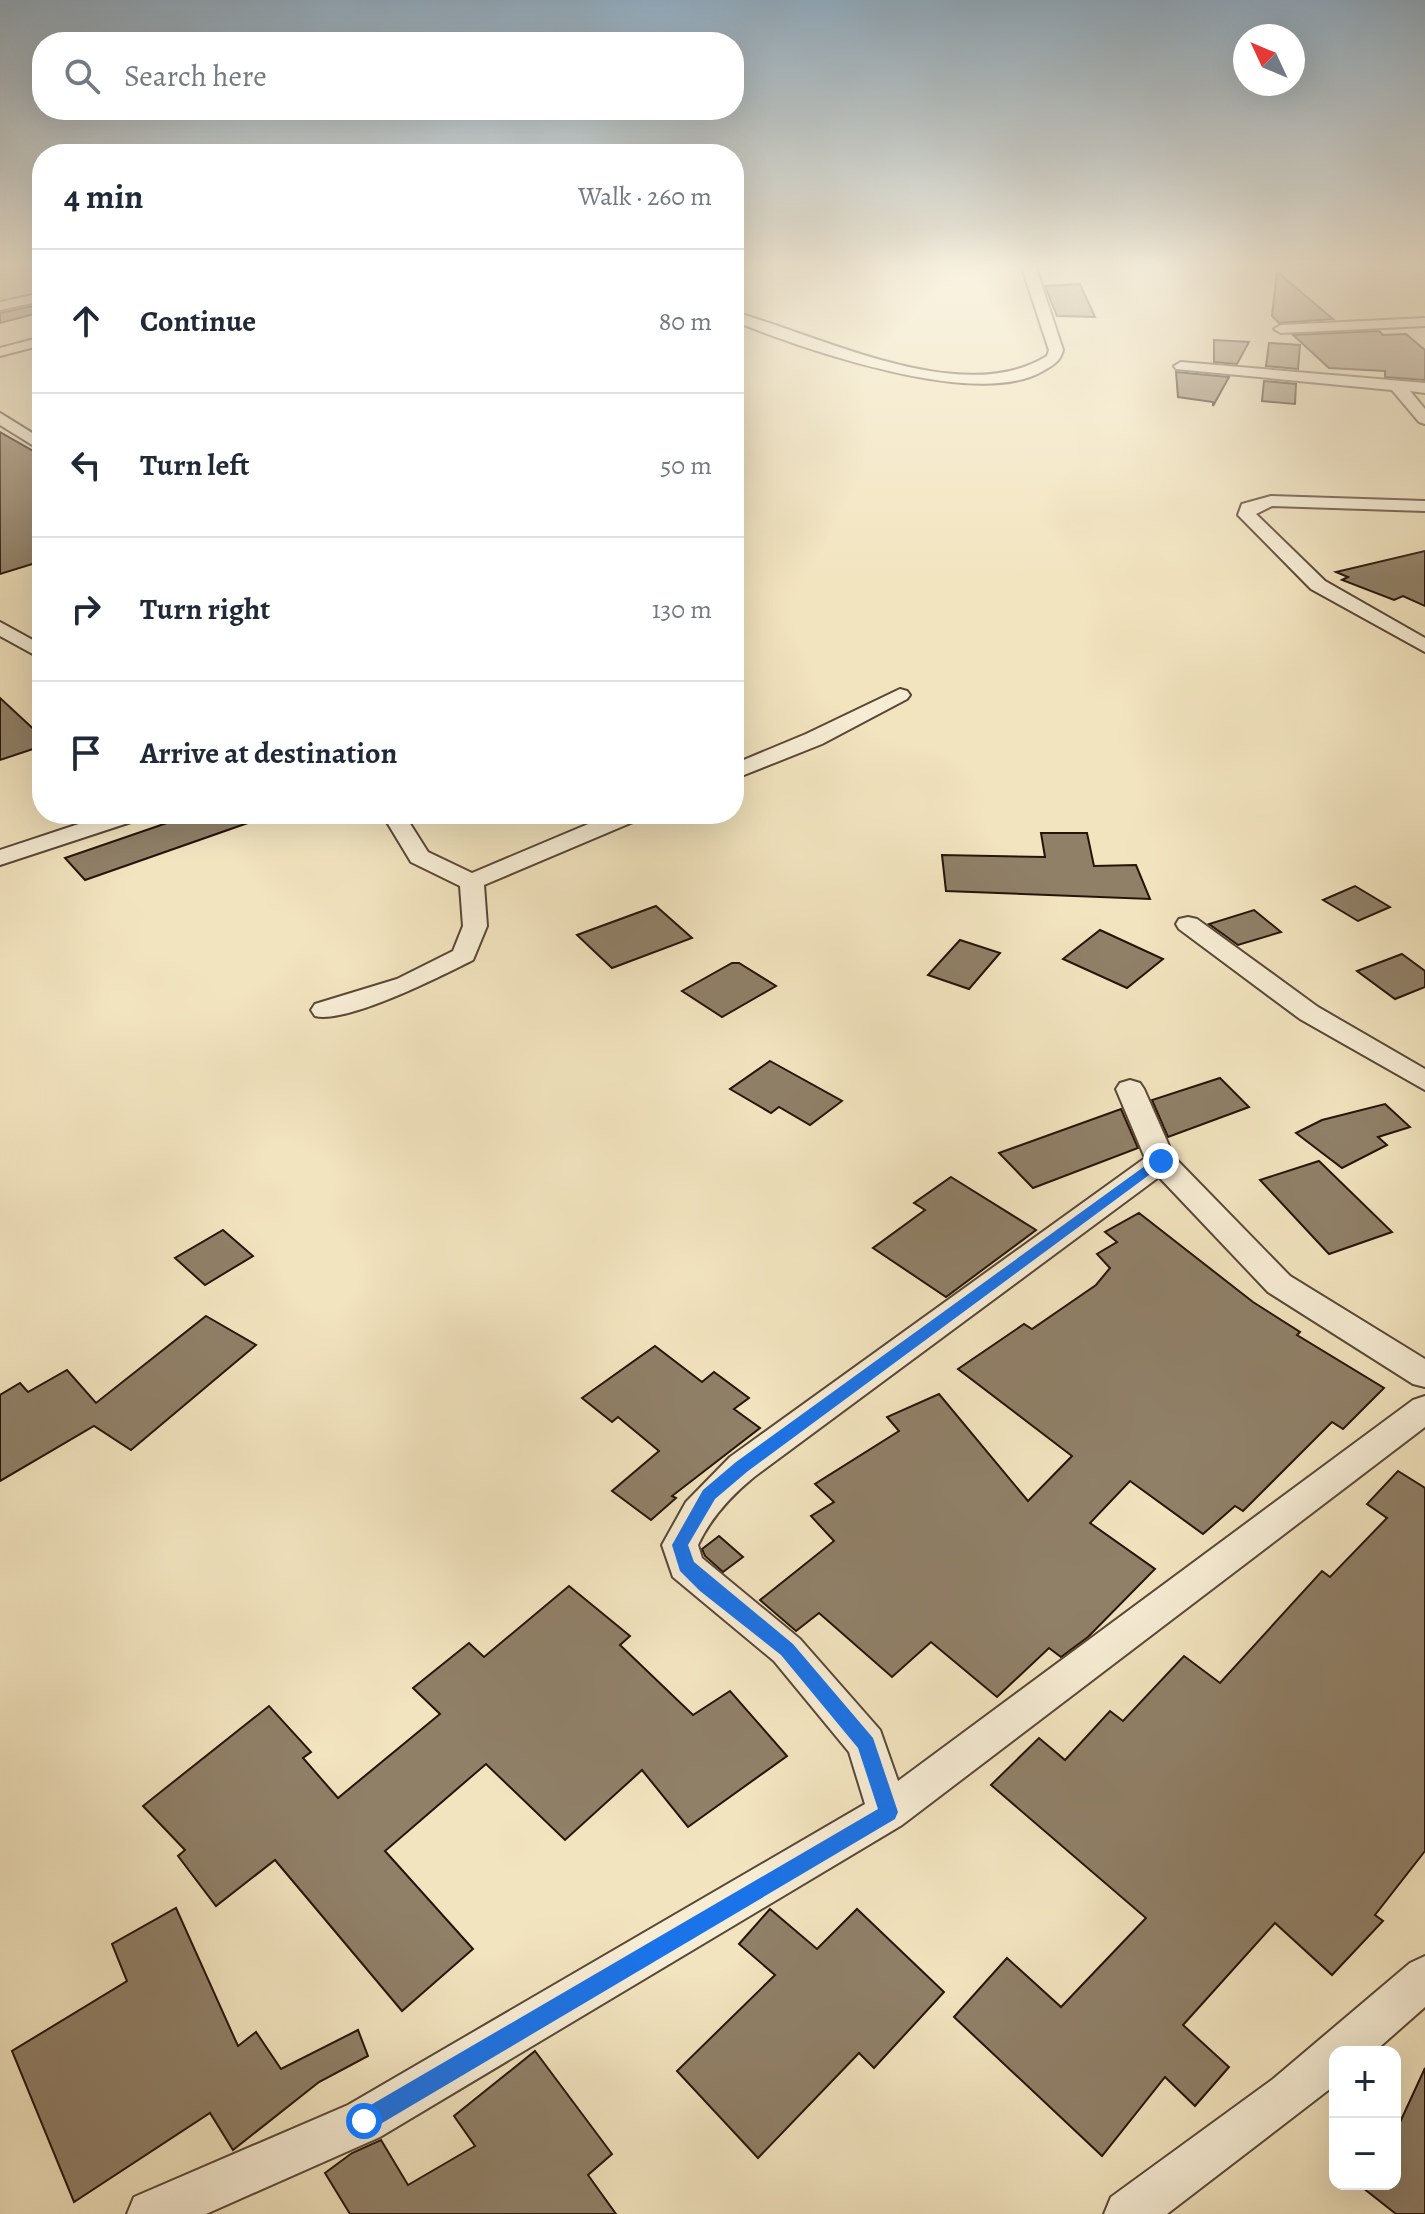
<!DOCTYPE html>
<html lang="en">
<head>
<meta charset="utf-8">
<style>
	body { margin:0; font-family:Alegreya,serif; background:#f6f6f7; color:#1f2937 }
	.controls { position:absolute; right:24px; bottom:24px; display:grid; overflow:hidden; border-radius:16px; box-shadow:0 8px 32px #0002 }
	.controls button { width:72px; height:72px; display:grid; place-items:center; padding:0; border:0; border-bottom:2px solid #e0e1e3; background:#fff; color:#1f2937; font:40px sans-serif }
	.compass { position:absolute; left:1233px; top:24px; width:72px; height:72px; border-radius:50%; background:#fff; box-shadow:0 8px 32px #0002; rotate:314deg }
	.stop { position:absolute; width:24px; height:24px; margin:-18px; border:6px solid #1a73e8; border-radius:50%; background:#fff }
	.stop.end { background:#1a73e8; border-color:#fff; box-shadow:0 2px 8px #0008 }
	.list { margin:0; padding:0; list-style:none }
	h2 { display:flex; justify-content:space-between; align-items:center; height:104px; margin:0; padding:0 32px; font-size:34px }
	h2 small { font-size:26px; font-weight:400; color:#747a83 }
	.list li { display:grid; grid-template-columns:52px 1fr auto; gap:24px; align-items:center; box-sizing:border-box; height:144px; padding:0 32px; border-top:2px solid #e0e1e3 }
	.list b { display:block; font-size:30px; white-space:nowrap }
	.list em { font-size:26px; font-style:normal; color:#747a83 }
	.icon { flex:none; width:44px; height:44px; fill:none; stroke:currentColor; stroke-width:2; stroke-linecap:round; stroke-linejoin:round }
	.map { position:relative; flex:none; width:1425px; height:2214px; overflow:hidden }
	.search { position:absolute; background:#fff; box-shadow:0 8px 32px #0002; left:32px; top:32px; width:712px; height:88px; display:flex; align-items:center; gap:20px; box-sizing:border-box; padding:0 28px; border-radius:32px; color:#747a83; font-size:30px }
	.panel { position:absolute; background:#fff; box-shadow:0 8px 32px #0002; left:32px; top:144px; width:712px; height:680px; border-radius:32px }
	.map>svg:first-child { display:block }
	.building { fill:#908068; stroke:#261309; stroke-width:2 }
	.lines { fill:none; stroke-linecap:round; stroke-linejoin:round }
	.minor-casing { stroke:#594736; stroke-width:4 }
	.minor { fill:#f7edd5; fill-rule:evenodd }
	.route { fill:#1a73e8 }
</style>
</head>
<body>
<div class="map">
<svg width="1425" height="2214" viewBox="0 0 1425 2214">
	<rect width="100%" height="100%" fill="#f2e4bf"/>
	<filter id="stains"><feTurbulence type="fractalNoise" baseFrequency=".0025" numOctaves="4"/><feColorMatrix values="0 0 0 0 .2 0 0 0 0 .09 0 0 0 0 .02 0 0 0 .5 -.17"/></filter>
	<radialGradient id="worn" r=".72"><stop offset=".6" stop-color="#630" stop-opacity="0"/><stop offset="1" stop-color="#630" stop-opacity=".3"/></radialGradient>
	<!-- building -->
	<g class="building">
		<polygon points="1277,272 1333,319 1279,323 1272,316"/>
		<polygon points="1080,284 1095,317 1057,316 1045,286"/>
		<polygon points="42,304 42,312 0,323 0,313"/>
		<polygon points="1379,331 1383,335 1406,334 1425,350 1425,380 1385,377 1385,371 1329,368 1293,335"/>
		<polygon points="1214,340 1249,342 1237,364 1214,362"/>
		<polygon points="1269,343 1300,345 1298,369 1266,366"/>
		<polygon points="1176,372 1229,377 1213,406 1213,402 1178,397"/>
		<polygon points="1264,381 1296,384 1295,404 1262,401"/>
		<polygon points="0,432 42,456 42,561 0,574"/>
		<polygon points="1425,551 1425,606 1403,596 1394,600 1342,580 1348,577 1336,572"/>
		<polygon points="0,698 42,737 42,746 0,760"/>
		<polygon points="193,814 261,814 262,818 85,880 65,858"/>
		<polygon points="1041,833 1087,833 1094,866 1136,865 1150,899 946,891 942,855 1045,857"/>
		<polygon points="1355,886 1390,907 1358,921 1323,900"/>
		<polygon points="656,906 692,938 612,968 577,935"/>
		<polygon points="1254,910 1281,932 1238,945 1209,924"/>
		<polygon points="1100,930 1163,959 1127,988 1063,959"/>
		<polygon points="960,940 1000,953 969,989 928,975"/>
		<polygon points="1402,954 1425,971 1425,987 1395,999 1357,971"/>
		<polygon points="732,963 739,963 776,986 722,1017 682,991"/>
		<polygon points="770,1061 842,1101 810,1125 779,1107 771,1113 730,1089"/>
		<polygon points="1220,1078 1249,1107 1168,1137 1152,1100"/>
		<polygon points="1385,1104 1410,1127 1378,1137 1387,1145 1342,1168 1296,1133 1322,1120"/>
		<polygon points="1121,1109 1138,1148 1033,1188 999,1153"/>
		<polygon points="1319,1161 1392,1232 1329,1254 1260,1180"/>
		<polygon points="951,1177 1036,1230 946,1297 873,1248 925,1210 914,1203"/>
		<polygon points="1139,1213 1253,1302 1300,1332 1297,1335 1384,1388 1343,1429 1332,1422 1243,1511 1235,1506 1203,1534 1130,1481 1090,1523 1155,1569 1088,1637 1061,1657 1049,1648 997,1697 931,1642 892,1677 819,1613 796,1631 760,1600 834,1541 811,1516 834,1502 815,1484 899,1431 887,1417 939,1394 1028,1501 1072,1456 958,1369 1024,1324 1032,1329 1096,1285 1110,1268 1097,1254 1117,1242 1105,1232"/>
		<polygon points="223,1230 253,1256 205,1285 175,1258"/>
		<polygon points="206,1316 256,1345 131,1450 94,1426 0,1481 0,1395 20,1383 28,1392 67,1370 96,1403"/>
		<polygon points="655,1346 702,1382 714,1372 749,1398 734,1409 760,1428 672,1496 676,1498 651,1520 612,1491 659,1451 618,1417 612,1422 582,1398"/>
		<polygon points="1398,1471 1425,1488 1425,1851 1375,1915 1383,1921 1332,1975 1275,1923 1183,2025 1229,2067 1195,2106 1165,2077 1102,2156 954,2017 1007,1958 1061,2007 1146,1918 991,1785 1039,1738 1065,1760 1110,1711 1123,1721 1184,1656 1220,1683 1322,1571 1330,1577 1387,1518 1367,1504"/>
		<polygon points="719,1536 743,1557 723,1572 705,1556 702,1549"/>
		<polygon points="569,1586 630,1636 620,1645 693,1715 730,1691 787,1756 688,1827 642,1770 565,1840 486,1764 385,1851 473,1949 402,2011 275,1860 216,1906 178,1856 185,1850 143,1806 269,1706 311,1752 303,1758 338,1798 440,1714 413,1688 469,1643 484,1657"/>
		<polygon points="176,1908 238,2046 256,2032 281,2069 358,2030 368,2056 319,2082 233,2150 210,2113 74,2202 12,2051 127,1981 112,1944"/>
		<polygon points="770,1909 817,1949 857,1909 944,1992 874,2068 859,2053 758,2158 677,2071 775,1975 739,1944"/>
		<polygon points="535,2051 612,2154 588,2175 616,2214 350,2214 325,2173 352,2153 381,2140 408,2185 475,2146 454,2116"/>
		<polygon points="1425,2068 1425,2214 1396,2214 1358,2184 1395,2184 1395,2133"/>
	</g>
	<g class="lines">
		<defs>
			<g id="minor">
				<path d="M1022,268H1036L1063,350C1060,362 1053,365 1043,371C977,410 803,349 734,321V312C822,336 962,409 1047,356L1049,350Z"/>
				<polygon points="42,293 42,301 0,310 0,302"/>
				<polygon points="1425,318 1425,326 1281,333 1274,329 1281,325"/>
				<polygon points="42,337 42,345 0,356 0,348"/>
				<polygon points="1181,362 1425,383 1425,393 1410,391 1425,409 1425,424 1419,422 1392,390 1176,369 1174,366"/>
				<polygon points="0,413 42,439 42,451 0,425"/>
				<polygon points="1271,496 1425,501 1425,511 1272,506 1256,514 1325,581 1425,638 1425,652 1311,589 1238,515 1242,504"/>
				<polygon points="0,622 42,645 42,659 0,636"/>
				<polygon points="900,689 907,691 910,695 907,699 822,744 734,779 734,764 806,734"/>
				<polygon points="109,814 143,814 140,819 0,865 0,850"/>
				<path d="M382,814H404L428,852L472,873L612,814H643L640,819L484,885L487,926L473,960C441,976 347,1024 315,1016L311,1010L315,1004L397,979L453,951L463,926L460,886L411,862Z"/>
				<polygon points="1188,917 1197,919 1318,1007 1425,1069 1425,1090 1300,1019 1179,929 1176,924 1179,919"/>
				<path d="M1130,1080L1140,1083L1144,1089L1174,1157L1290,1276L1425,1359V1387L1413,1384L1268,1292L1159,1177L754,1477C731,1496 711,1517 698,1545L702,1558L800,1639L880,1730L898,1781L1413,1400L1425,1396V1427L902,1825L380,2137L206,2214H127L134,2197L348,2105L865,1804L849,1752L774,1661L673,1577L662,1545L686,1502L730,1457L1145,1158L1116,1089L1120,1083Z"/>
				<polygon points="1425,1956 1425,2007 1374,2052 1335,2052 1335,2085 1167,2214 1104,2214 1111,2197 1273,2079 1410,1963"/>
			</g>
		</defs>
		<!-- minor casing -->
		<use href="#minor" class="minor-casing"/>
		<!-- minor -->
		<use href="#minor" class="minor"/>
	</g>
	<!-- sky -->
	<linearGradient id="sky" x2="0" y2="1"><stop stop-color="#90abbf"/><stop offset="0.46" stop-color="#f9f3e2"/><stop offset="1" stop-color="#f9f3e2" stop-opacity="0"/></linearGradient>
	<rect width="1425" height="578" fill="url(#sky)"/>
	<!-- route -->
	<polygon class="route" points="1156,1158 1168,1161 748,1471 715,1499 688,1545 694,1562 793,1644 873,1738 898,1812 895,1819 372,2129 364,2132 357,2129 354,2121 357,2113 878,1809 858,1748 781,1655 700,1591 680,1571 672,1545 703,1490 736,1462"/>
	<rect width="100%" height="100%" filter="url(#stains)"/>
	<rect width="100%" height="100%" fill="url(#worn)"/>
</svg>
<div class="controls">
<button>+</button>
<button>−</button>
</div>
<svg class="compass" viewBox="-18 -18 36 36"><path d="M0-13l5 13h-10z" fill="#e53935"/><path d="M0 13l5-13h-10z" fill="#747a83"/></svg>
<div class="stop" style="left:364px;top:2121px"></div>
<div class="stop end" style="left:1161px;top:1161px"></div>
<div class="search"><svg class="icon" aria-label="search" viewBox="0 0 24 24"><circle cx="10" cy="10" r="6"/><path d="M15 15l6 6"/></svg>Search here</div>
<section class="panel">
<h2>4 min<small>Walk · 260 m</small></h2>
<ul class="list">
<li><svg class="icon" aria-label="ahead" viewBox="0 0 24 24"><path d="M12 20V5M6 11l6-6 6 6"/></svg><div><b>Continue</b></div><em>80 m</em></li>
<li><svg class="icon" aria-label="left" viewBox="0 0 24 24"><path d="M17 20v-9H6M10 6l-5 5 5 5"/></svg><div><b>Turn left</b></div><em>50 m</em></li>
<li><svg class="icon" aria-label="right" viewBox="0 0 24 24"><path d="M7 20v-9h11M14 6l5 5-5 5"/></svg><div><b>Turn right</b></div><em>130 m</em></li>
<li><svg class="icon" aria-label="arrive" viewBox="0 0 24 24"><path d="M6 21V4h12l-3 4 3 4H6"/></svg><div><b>Arrive at destination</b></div></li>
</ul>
</section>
</div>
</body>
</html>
